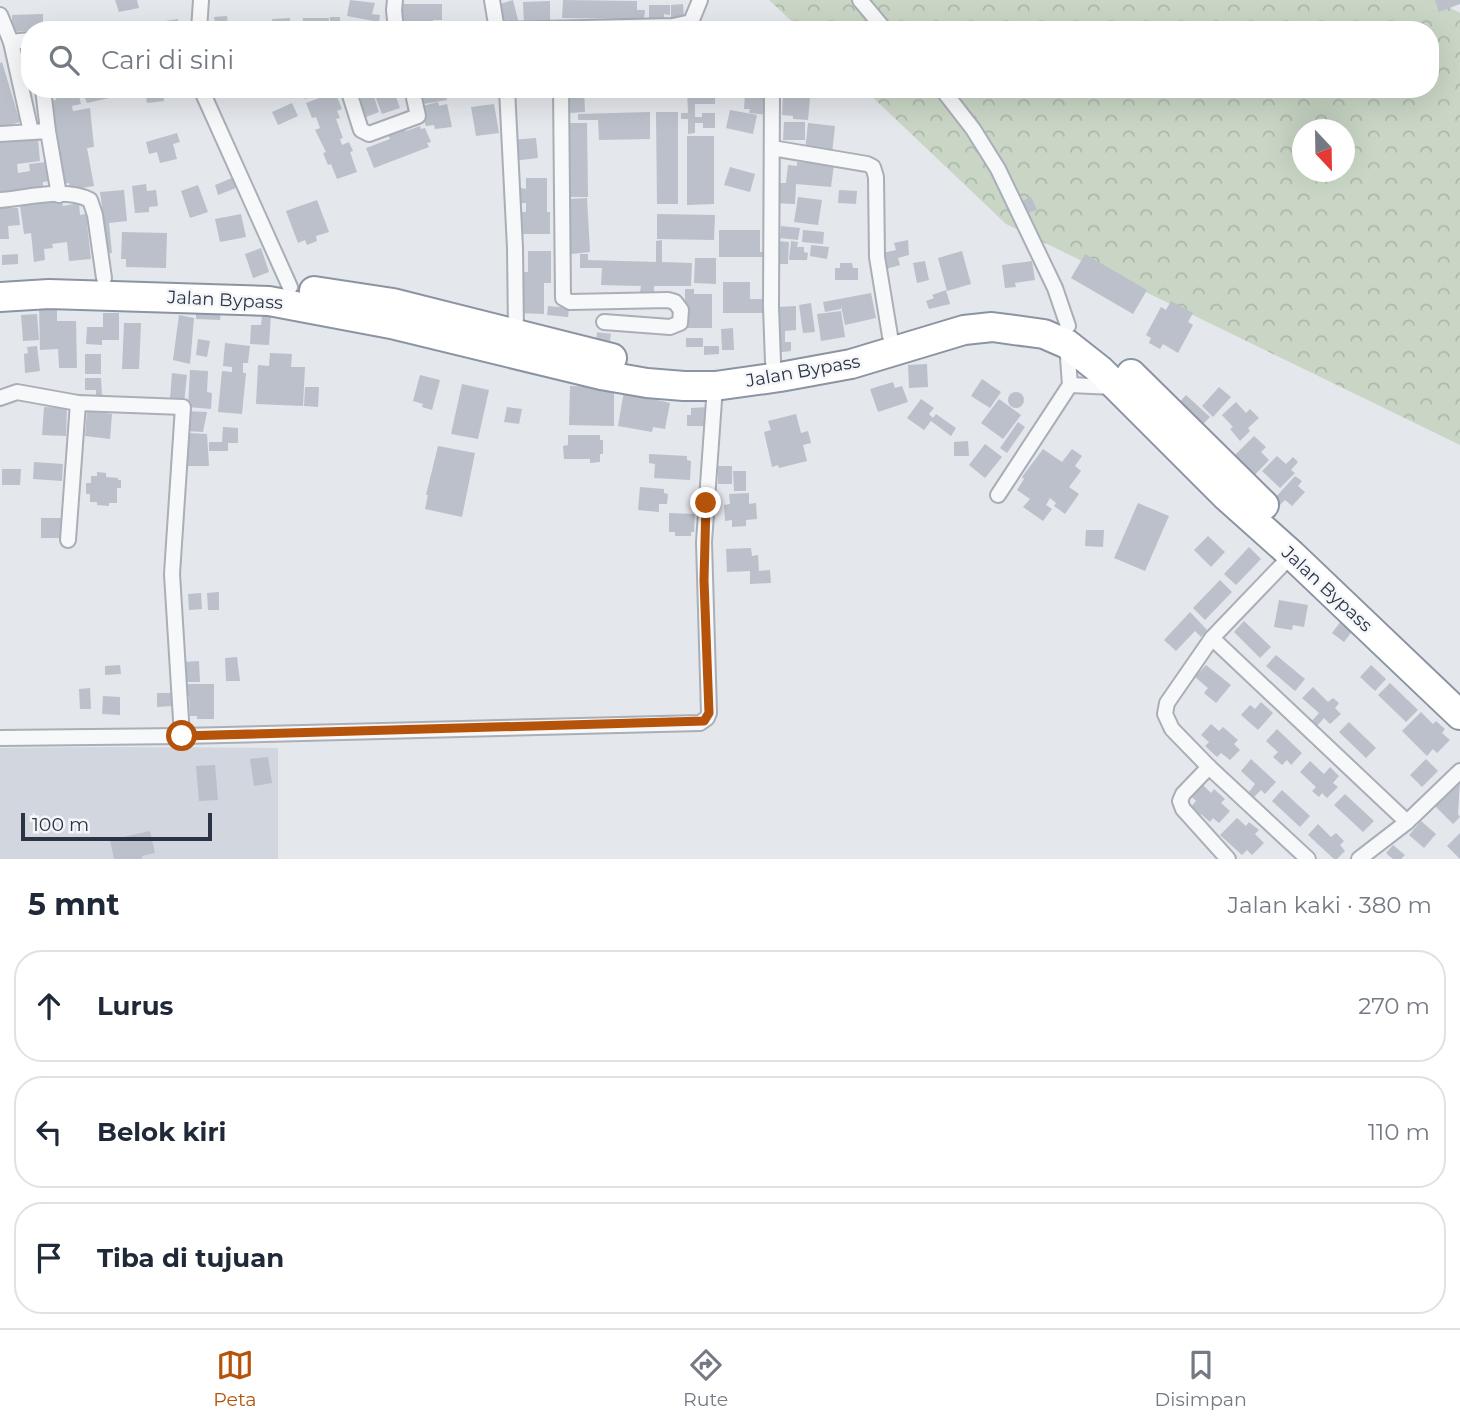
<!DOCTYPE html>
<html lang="id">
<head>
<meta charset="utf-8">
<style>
	body { margin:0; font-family:Montserrat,sans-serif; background:#f2f2f3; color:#1f2937 }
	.compass { position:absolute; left:1292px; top:119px; width:63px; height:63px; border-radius:50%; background:#fff; box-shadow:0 7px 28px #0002; rotate:158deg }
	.scale { position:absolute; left:21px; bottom:18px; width:191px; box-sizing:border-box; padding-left:7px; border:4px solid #2b3445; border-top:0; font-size:19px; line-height:24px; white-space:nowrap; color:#2b3445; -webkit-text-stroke:5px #f4f6f9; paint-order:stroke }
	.stop { position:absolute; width:21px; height:21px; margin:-16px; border:5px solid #b45309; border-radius:50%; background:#fff }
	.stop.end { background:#b45309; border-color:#fff; box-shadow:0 2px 7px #0008 }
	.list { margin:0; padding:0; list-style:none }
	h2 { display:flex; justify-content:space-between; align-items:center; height:91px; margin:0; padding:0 28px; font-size:30px }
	h2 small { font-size:23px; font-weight:400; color:#747a83 }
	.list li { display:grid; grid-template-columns:46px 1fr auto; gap:21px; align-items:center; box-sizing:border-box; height:112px; margin:0 14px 14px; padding:0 14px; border:2px solid #e0e1e3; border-radius:28px }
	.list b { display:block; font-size:26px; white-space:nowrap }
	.list em { font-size:23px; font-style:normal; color:#747a83 }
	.icon { flex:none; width:38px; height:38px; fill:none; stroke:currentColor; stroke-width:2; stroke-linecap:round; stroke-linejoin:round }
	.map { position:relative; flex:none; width:1460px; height:859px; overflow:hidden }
	.search { position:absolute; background:#fff; box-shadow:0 7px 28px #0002; left:21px; right:21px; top:21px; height:77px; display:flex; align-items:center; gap:18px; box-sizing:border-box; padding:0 24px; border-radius:28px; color:#747a83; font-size:26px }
	.sheet { height:469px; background:#fff }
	nav { display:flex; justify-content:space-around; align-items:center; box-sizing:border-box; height:98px; border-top:2px solid #e0e1e3; background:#fff; font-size:19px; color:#747a83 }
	nav a { display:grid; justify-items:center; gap:4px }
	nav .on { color:#b45309 }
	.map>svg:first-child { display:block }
	.built { fill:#d2d6de }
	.forest { fill:url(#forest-crowns); fill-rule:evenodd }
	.building { fill:#bbc0ca }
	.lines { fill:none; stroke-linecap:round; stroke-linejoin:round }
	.street-tunnel { stroke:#bfc3cb; stroke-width:14; stroke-dasharray:14 7; stroke-linecap:butt }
	.street-casing { stroke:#a9aeb7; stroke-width:18 }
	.highway-casing { stroke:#8b94a3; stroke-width:32 }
	.street { stroke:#f7f8fa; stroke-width:14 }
	.highway { stroke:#fff; stroke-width:28 }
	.route { stroke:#b45309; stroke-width:9 }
	.labels { text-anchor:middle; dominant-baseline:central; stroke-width:5; stroke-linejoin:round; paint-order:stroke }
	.street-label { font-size:18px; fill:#2b3445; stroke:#f4f6f9 }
</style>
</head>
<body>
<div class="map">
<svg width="1460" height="859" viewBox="0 0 1460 859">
	<defs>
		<pattern id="forest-crowns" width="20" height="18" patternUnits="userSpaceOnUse" patternTransform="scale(1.75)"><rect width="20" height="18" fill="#c9d6c5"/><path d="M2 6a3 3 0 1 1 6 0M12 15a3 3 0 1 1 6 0" fill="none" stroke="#adb8ab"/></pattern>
	</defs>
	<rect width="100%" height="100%" fill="#e4e7ec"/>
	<!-- built -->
	<polygon class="built" points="107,747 278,748 278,859 0,859 0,748"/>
	<!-- forest -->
	<path class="forest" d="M769,0H1436L1460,13V445L1006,224L864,89H1430V30H801ZM1302,130H1344V172H1302Z"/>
	<!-- building -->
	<g class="building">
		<polygon points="115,0 137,0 139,8 119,12"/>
		<polygon points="350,0 375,3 372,14 380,15 379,22 347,16"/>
		<polygon points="513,0 519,24 502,29 496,5"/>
		<polygon points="563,0 637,1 637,10 645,10 644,19 562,18"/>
		<polygon points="1435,0 1460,0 1460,4 1439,12"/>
		<polygon points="550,1 550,23 524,24 523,2"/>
		<polygon points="399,4 442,4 442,20 433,20 433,30 399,29"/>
		<polygon points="683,4 684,17 671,18 671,5"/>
		<polygon points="649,5 670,5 670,15 664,14 664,20 649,20"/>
		<polygon points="43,14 43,30 12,32 12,15"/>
		<polygon points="227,16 228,26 239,25 239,30 206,30 206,24 215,23 214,17"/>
		<polygon points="330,17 340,17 340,22 349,22 349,30 330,30"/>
		<polygon points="290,18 290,30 266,30 265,27 273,26 272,19"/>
		<polygon points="303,18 329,18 328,30 302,30"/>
		<polygon points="178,19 180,30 163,30 162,26 166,26 165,21"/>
		<polygon points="30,53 30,80 26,81 17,56"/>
		<polygon points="2,62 20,122 0,128 0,63"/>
		<polygon points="54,89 71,89 72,97 79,96 81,104 72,106 73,111 90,108 94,147 87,148 94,186 70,190 69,183 63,184 49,101 56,100"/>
		<polygon points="81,89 106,89 109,98 87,103"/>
		<polygon points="145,89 163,89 164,101 147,103"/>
		<polygon points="301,89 330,89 305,99"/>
		<polygon points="384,89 393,89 400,108 382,114 374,93"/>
		<polygon points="428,89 445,89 447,100 423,104 421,94 428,93"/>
		<polygon points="569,89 584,89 585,112 570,113"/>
		<polygon points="596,89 654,89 654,96 596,95"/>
		<polygon points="687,89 715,89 715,104 695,104 695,117 702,117 702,113 715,113 715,128 703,128 703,123 695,123 695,133 688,134 688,119 681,119 681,113 688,113"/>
		<polygon points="777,89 808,89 808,95 776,92"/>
		<polygon points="335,92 342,109 337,111 340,118 336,119 343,138 340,139 342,145 349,142 353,151 350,152 357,172 337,179 331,164 328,165 323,153 326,152 315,130 320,128 316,117 312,118 306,103"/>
		<polygon points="373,94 379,112 366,117 359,99"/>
		<polygon points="745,94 768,95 769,115 749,113 750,109 744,109"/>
		<polygon points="783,96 810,98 808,120 793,119 793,116 782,115"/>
		<polygon points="438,102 439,106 447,104 452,127 435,129 434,125 426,126 419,107"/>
		<polygon points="292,103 298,116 278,125 272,112"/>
		<polygon points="494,104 499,133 476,136 471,107"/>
		<polygon points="730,110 757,115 753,134 726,128"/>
		<polygon points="650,112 650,139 599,140 598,120 578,120 578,114"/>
		<polygon points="656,112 678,112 678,204 657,204"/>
		<polygon points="784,122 805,122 805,140 783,140"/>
		<polygon points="565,123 587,123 588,197 566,197"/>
		<polygon points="808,123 835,126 832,154 805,151"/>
		<polygon points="420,126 421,129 425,128 431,142 427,143 429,147 374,168 366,148 390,139 388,134 404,128 406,131"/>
		<polygon points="177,133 180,142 173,144 177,159 160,163 157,152 149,154 146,142"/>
		<polygon points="687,136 714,136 714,204 687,205"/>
		<polygon points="0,137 38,139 40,161 17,164 18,173 30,171 29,164 47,162 49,181 43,182 43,188 20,189 21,194 0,197"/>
		<polygon points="536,138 538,158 512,161 511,140"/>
		<polygon points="797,162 834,165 831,187 796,184 795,204 774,203 776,183 786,183 788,165 797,166"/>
		<polygon points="730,167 755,174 750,192 724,185"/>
		<polygon points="232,178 236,188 218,195 215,185"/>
		<polygon points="526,178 547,178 547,212 550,212 550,234 519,234 519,212 526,212 526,203 521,203 521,188 526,189"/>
		<polygon points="146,184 147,191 156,190 158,206 149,207 149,212 135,213 132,186"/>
		<polygon points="198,185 208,212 190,218 181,191"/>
		<polygon points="124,190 127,221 109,223 112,253 103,254 99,206 102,206 100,192"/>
		<polygon points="839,190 857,191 856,204 838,203"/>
		<polygon points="798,197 822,200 818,225 794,222"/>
		<polygon points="1031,197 1037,210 1024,214 1018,203"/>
		<polygon points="587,198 590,252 571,254 568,199"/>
		<polygon points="317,200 329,232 316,236 317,241 307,245 305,240 298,243 286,211"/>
		<polygon points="62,201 63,206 79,203 80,215 86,214 91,259 69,261 67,242 52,244 53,248 44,249 45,260 34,262 31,233 24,234 20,206"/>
		<polygon points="0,208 18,208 20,225 8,226 9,239 0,239"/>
		<polygon points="241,214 246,237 220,242 215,219"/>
		<polygon points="657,214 715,215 714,240 657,239"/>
		<polygon points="781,226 800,228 798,240 780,238"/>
		<polygon points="719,230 760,230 760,252 766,252 766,257 719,257"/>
		<polygon points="803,230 824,232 823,244 802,242"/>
		<polygon points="122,232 167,233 166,268 126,267 126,259 121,259"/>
		<polygon points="662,240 662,262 692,263 691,286 654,286 654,292 640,292 641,286 601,285 602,268 580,268 580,254 588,254 588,260 656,262 656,241"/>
		<polygon points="908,240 909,255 898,258 900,265 883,270 878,254 896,250 894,243"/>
		<polygon points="778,241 789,242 788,264 777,264"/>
		<polygon points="791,241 798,242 797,247 804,247 804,252 808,253 807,260 789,260"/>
		<polygon points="811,245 829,247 827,259 810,256"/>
		<polygon points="261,248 269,272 253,278 245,254"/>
		<polygon points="528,251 551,251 551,283 544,283 544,314 516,313 518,272 528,272"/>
		<polygon points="962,251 971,284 947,291 938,258"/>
		<polygon points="18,254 18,264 2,265 2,255"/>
		<polygon points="1085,254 1147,290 1133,314 1071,278"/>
		<polygon points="695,258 716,258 716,284 694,283"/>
		<polygon points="925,261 929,280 917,283 913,263"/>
		<polygon points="1032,261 1035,280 1015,283 1016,287 1005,288 1002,265"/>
		<polygon points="840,263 852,263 853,268 858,268 858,280 835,280 835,268 840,268"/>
		<polygon points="723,282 750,282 750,299 765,299 765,313 723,313"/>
		<polygon points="685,289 694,289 694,294 712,294 712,328 685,328"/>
		<polygon points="946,290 950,304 929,309 926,301 934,298 932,295"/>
		<polygon points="871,293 876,318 845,325 841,306 841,309 825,312 823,302"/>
		<polygon points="1171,301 1193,313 1188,322 1193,325 1178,353 1163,344 1160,349 1149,343 1151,338 1146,335 1161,307 1166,310"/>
		<polygon points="811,303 815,332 803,333 799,305"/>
		<polygon points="39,306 57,306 57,321 76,321 77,368 59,368 58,349 40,350"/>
		<polygon points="548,306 569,308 568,317 547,315"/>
		<polygon points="796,306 796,330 785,331 785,342 791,342 791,351 774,353 776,307"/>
		<polygon points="196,308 221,310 220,320 196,319"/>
		<polygon points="841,311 845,337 821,341 817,314"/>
		<polygon points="103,313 119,313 119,340 102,340 102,345 86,344 87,327 103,327"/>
		<polygon points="37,314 39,340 23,341 21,315"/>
		<polygon points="179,315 194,318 190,364 173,360"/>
		<polygon points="262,315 271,315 269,345 250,344 251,325 261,325"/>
		<polygon points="124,323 141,323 139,369 122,369"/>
		<polygon points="733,328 734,350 722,350 721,329"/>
		<rect x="686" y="338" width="17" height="9"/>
		<polygon points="198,339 210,341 207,357 196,355"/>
		<polygon points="225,343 250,346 248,363 243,363 243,373 246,373 242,414 218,412 222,371 232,372 232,367 223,366"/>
		<polygon points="37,346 40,371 25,373 24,354 28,353 27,347"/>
		<polygon points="704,346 719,346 719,354 704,355"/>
		<polygon points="270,353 292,354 291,367 305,367 303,406 256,404 258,365 269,366"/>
		<rect x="85" y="354" width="16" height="20"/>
		<polygon points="927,364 928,387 909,388 908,365"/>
		<polygon points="190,370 208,371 207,392 212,393 211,409 188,407"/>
		<polygon points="172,373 187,375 184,403 173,402 173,399 170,399"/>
		<polygon points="420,375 440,380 432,410 422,407 423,404 413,401"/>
		<polygon points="85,378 101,378 102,395 96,395 96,390 85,390"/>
		<polygon points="982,379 1001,392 990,408 971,396"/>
		<polygon points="893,382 895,388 902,386 908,402 878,412 870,389"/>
		<polygon points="462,384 489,390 478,439 451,434"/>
		<polygon points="570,386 614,387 614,426 569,425"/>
		<polygon points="305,387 319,387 318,407 304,406"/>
		<polygon points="1219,387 1231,397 1213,417 1202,406"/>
		<polygon points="624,391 657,397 657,400 670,403 665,429 653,427 652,432 618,426"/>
		<circle cx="1016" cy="400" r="8"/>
		<polygon points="1186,395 1210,417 1201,426 1177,405"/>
		<polygon points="921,399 934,408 929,414 933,418 936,414 956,428 951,436 931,421 924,430 907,418"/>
		<polygon points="999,399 1021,415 1003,439 981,423"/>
		<polygon points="1236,402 1246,413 1250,409 1259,418 1248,428 1250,431 1240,441 1230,429 1233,427 1222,415"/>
		<polygon points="44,407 67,408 66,436 42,435"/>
		<polygon points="507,407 522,409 519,424 504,422"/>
		<polygon points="709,407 709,426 687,426 687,415 691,415 691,408"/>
		<polygon points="87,411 112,414 110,439 85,436"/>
		<polygon points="186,411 207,412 203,432 185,431"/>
		<polygon points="796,414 801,433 808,431 811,443 803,445 807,461 779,468 778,465 772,467 764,432 771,430 768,421"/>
		<polygon points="1018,422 1025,427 1007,453 1000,448"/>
		<polygon points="223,427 238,428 238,443 228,443 228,451 209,451 209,442 222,442"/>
		<polygon points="188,433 207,434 209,466 186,466"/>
		<polygon points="568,435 600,435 600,440 603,440 603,454 600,454 600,462 590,463 590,459 564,459 563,446 568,445"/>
		<polygon points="1254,436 1266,447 1261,452 1269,460 1248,482 1238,472 1245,465 1235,455"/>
		<polygon points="968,441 969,456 954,456 954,442"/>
		<polygon points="985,444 1002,457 985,478 969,465"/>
		<polygon points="438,446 475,453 462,517 425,509 428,495 426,495"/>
		<polygon points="1043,449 1062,462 1072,449 1082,456 1075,466 1081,471 1069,487 1079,494 1065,514 1054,506 1056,503 1050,498 1046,505 1052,509 1043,521 1023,507 1030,499 1017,490 1024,479 1022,477"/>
		<polygon points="649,454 687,456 687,460 691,461 690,480 654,478 655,464 649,463"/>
		<polygon points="1277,456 1286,464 1293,457 1298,462 1291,470 1295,473 1280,488 1262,471"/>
		<polygon points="34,462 63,464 62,481 33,479"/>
		<rect x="718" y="466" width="14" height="18"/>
		<polygon points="2,469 21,469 20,485 2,485"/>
		<polygon points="733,471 746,471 746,491 734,491"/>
		<polygon points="97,472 106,473 106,477 118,478 118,480 121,480 121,488 117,488 117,503 109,503 109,506 97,505 97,502 90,502 90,494 86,494 86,483 91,483 91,476 97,476"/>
		<polygon points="1295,476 1302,481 1298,486 1305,492 1292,506 1285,500 1280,505 1274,499"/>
		<polygon points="640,487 664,489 664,493 668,494 667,504 659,504 659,512 638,510"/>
		<polygon points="749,493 749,504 756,503 757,519 746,520 746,526 732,527 732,520 725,521 724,505 730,504 729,494"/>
		<polygon points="1138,503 1169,516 1145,571 1114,558"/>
		<polygon points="669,513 695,514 694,532 691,532 691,536 675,536 675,532 669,532"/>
		<rect x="41" y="518" width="22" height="20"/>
		<polygon points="1086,530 1104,530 1103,547 1085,546"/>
		<polygon points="1208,536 1225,552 1211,567 1194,550"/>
		<polygon points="1249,547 1261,559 1236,585 1224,574"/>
		<polygon points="751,548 752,556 758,555 759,571 770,570 771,583 750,584 750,571 727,572 726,549"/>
		<polygon points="1220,580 1232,592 1205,620 1193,608"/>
		<polygon points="219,592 219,610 208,610 207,593"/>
		<polygon points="201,593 202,609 189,610 188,594"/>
		<polygon points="1279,600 1308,605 1304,627 1293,625 1292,630 1274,627"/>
		<polygon points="1190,612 1207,630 1201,637 1195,631 1176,651 1164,640"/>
		<polygon points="1244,621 1271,647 1260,658 1234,632"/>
		<polygon points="1341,621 1353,630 1344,642 1332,633"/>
		<polygon points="1276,655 1305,679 1295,691 1266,666"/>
		<polygon points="237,657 240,681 226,681 225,658"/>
		<polygon points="199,661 200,682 185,682 184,662"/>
		<polygon points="120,665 121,674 105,675 105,666"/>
		<polygon points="1206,665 1231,685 1216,703 1204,693 1208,688 1195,677"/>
		<polygon points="1371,665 1386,679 1375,691 1360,677"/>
		<polygon points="1390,683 1418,710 1406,722 1378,695"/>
		<polygon points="184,684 214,684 214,719 197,719 197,716 190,716 189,696 184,696"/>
		<polygon points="1313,687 1328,702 1333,698 1339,703 1335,708 1341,714 1330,724 1324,718 1316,727 1311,722 1319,713 1302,698"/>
		<polygon points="90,688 91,709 80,709 79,689"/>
		<polygon points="157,693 173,693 173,706 157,707"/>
		<polygon points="103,696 120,697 120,715 102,714"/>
		<polygon points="1261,702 1273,713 1258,730 1241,715 1250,705 1255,709"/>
		<polygon points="1421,712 1433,724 1436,721 1445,729 1442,733 1450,740 1437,753 1433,749 1427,756 1402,731"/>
		<polygon points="1349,722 1376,748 1366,758 1339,732"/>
		<polygon points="1211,724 1219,731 1223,727 1238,740 1234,744 1240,750 1230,760 1221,753 1217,757 1205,746 1209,742 1201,735"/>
		<polygon points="1277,729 1302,753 1291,765 1287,760 1282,765 1273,757 1278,752 1266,741"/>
		<polygon points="268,757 272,783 254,786 250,759"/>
		<polygon points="1251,759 1276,782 1265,794 1261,790 1254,797 1249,792 1255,784 1241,771"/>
		<polygon points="1426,759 1438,771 1422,787 1410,775"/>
		<polygon points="1310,761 1324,774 1330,767 1339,776 1333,783 1338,787 1327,798 1322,793 1319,797 1312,791 1316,787 1300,772"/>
		<polygon points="215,765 218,800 199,801 196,766"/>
		<polygon points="1460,780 1458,814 1460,817 1453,824 1432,803 1439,796 1442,799"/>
		<polygon points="1203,785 1211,793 1214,789 1225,799 1221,803 1230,811 1219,823 1213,818 1210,822 1201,814 1196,819 1187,811 1196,801 1192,797"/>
		<polygon points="1282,790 1310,816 1300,827 1272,801"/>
		<polygon points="1345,794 1374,821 1363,832 1334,805"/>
		<polygon points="1237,818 1246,826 1249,822 1259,830 1255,834 1264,843 1252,855 1247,850 1242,855 1220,835"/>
		<polygon points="1421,821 1436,834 1424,848 1409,835"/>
		<polygon points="1318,824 1331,837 1336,833 1344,841 1340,845 1345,851 1337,859 1334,859 1308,835"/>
		<polygon points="150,831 155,853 142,856 142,859 114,859 110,840"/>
		<polygon points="1460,833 1460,859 1447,846"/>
		<polygon points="1393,845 1405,855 1401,859 1393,859 1386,853"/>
	</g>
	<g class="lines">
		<!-- street-tunnel -->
		<polyline class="street-tunnel" points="603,341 604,333"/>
		<defs>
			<g id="street">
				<polyline points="395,0 394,10 396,30"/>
				<polyline points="492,0 497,30"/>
				<polyline points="860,0 885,30"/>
				<polyline points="0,15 11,42 31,132"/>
				<polyline points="199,30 201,0"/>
				<polyline points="497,30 673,26 691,22 700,0"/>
				<polyline points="11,42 30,40"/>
				<polyline points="43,89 48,131"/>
				<polyline points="201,89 290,287"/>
				<polyline points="348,89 361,130 369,134 418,116 412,89"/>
				<polyline points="507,89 515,248 516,332"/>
				<polyline points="561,89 563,298 570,302 668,300 675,302 681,310 680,323 670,327 604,322"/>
				<polyline points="772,89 771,307 773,362"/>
				<polyline points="942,89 973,129 998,169 1055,288 1068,326"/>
				<polyline points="0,134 48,131 59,195"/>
				<polyline points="772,148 867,164 873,167 876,177 877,257 890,336"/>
				<path d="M0,200C27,198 65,187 90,200L95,215L104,278"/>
				<polyline points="1070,385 1114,387"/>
				<polyline points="0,398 17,392 78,403 183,407 172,574 182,736"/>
				<polyline points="998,495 1070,385 1067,344"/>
				<polyline points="68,540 78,403"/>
				<polyline points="1283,564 1212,638 1407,822 1460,771"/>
				<polyline points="1212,638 1167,703 1165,714 1172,729 1209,767 1308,859"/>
				<polyline points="0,738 182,736 700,723 707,718 709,713 704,542 715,386"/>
				<polyline points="1209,767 1183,794 1180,801 1183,809 1228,859"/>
				<polyline points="1359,859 1407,822"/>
			</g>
			<g id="highway">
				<polyline points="314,291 393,303 612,358"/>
				<polyline points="0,297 49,294 269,301 391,324 601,375 647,383 684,386 715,386 780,377 851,364 964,330 992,327 1044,334 1067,344 1100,370 1226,496 1292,555 1460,715"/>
				<polyline points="1131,374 1264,505"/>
			</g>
		</defs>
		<!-- street casing -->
		<use href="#street" class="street-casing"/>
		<!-- highway casing -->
		<use href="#highway" class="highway-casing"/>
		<!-- street -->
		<use href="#street" class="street"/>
		<!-- highway -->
		<use href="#highway" class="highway"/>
	</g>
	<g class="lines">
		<!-- route -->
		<polyline class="route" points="182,736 704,721 709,713 704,580 706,503"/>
	</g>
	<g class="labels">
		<!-- street labels -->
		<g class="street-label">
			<text transform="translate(225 300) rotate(3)">Jalan Bypass</text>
			<text transform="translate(803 371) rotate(-10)">Jalan Bypass</text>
			<text transform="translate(1327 589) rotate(43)">Jalan Bypass</text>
		</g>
	</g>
</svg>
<svg class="compass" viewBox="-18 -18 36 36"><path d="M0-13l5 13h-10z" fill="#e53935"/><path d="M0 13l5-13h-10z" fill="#747a83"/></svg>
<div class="scale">100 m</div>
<div class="stop" style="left:182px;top:736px"></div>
<div class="stop end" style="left:706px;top:503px"></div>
<div class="search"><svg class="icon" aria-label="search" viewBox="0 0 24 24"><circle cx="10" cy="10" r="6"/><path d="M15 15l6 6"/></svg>Cari di sini</div>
</div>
<section class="sheet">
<h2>5 mnt<small>Jalan kaki · 380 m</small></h2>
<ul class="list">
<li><svg class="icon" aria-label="ahead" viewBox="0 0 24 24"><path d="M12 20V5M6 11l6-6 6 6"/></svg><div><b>Lurus</b></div><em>270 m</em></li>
<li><svg class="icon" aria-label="left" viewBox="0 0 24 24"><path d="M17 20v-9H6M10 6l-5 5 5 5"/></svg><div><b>Belok kiri</b></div><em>110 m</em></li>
<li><svg class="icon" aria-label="arrive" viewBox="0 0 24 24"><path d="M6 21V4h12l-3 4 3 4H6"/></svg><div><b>Tiba di tujuan</b></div></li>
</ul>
</section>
<nav>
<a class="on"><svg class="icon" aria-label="map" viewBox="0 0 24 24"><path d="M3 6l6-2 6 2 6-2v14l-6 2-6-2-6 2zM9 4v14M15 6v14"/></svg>Peta</a>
<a><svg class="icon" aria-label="directions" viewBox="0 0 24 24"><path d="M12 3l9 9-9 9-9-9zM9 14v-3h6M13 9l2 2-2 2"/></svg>Rute</a>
<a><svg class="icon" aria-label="saved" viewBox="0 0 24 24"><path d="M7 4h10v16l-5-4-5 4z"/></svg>Disimpan</a>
</nav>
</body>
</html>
